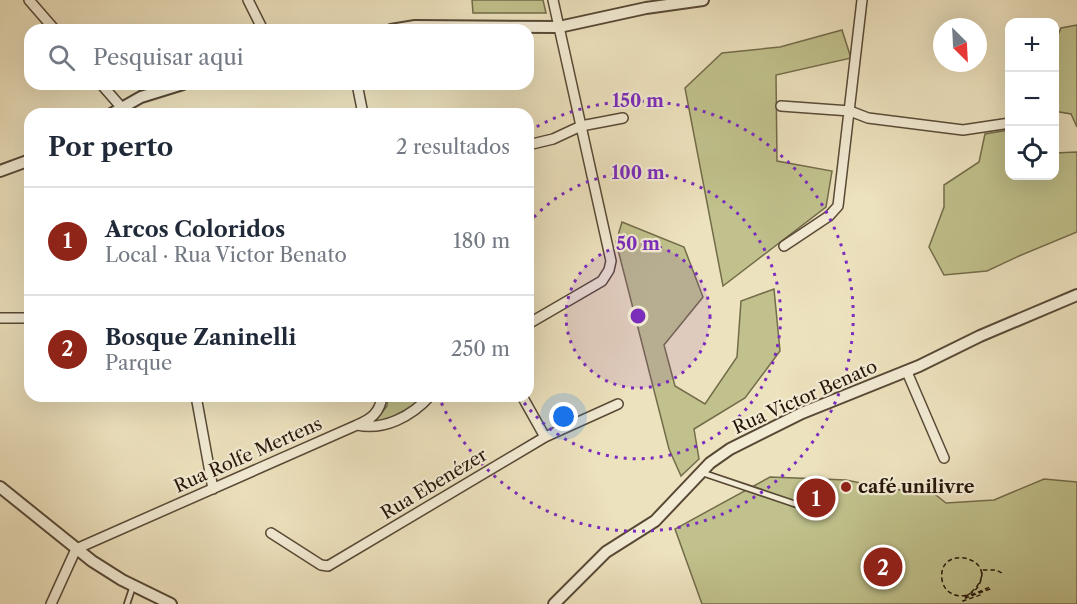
<!DOCTYPE html>
<html lang="pt">
<meta charset="utf-8">
<style>
:root{--surface:#fff;--page:#f2f2f3;--text:#1f2937;--muted:#747a83;--line:#e0e1e3;--accent:#8f2418}
body{margin:0;font-family:"Libre Caslon Text",serif;background:var(--page);color:var(--text)}
.controls{position:absolute;right:18px;top:18px;display:grid;overflow:hidden;border-radius:12px;box-shadow:0 6px 24px #0002}
.controls button{width:54px;height:54px;display:grid;place-items:center;padding:0;border:0;border-bottom:2px solid var(--line);background:var(--surface);color:var(--text);font:30px sans-serif}
.compass{position:absolute;left:933px;top:18px;width:54px;height:54px;border-radius:50%;background:var(--surface);box-shadow:0 6px 24px #0002;rotate:156deg}
.you{position:absolute;left:564px;top:417px;width:21px;height:21px;margin:-15px;border:4px solid #fff;border-radius:50%;background:#1a73e8;box-shadow:0 0 0 9px #1a73e833}
.badge{display:grid;place-items:center;width:39px;height:39px;border-radius:50%;background:var(--accent);color:#fff;font-size:20px;font-weight:700}
.pin{position:absolute;translate:-50% -50%;border:3px solid #fff;box-shadow:0 2px 6px #0006}
.list{margin:0;padding:0;list-style:none}
h2{display:flex;justify-content:space-between;align-items:center;height:78px;margin:0;padding:0 24px;font-size:26px}
h2 small{font-size:20px;font-weight:400;color:var(--muted)}
.list li{display:grid;grid-template-columns:39px 1fr auto;gap:18px;align-items:center;box-sizing:border-box;height:108px;padding:0 24px;border-top:2px solid var(--line)}
.list b{display:block;font-size:22px;white-space:nowrap}
.list p{margin:0;font-size:20px;white-space:nowrap;color:var(--muted)}
.list em{font-size:20px;font-style:normal;color:var(--muted)}
.icon{flex:none;width:33px;height:33px;fill:none;stroke:currentColor;stroke-width:2;stroke-linecap:round;stroke-linejoin:round}
.map{position:relative;flex:none;width:1077px;height:604px;overflow:hidden}
.search{position:absolute;background:var(--surface);box-shadow:0 6px 24px #0002;left:24px;top:24px;width:510px;height:66px;display:flex;align-items:center;gap:15px;box-sizing:border-box;padding:0 21px;border-radius:18px;color:var(--muted);font-size:22px}
.panel{position:absolute;background:var(--surface);box-shadow:0 6px 24px #0002;left:24px;top:108px;width:510px;height:294px;border-radius:18px}
.map>svg:first-child{display:block}
.green{fill:#c0c18c;stroke:#736c4a;stroke-width:1.5}
.lines{fill:none;stroke-linecap:round;stroke-linejoin:round}
.service-casing{stroke:#584936;stroke-width:8}
.minor-casing{stroke:#584936;stroke-width:12}
.tertiary-casing{stroke:#584936;stroke-width:14}
.path{stroke:#261609;stroke-width:1.5;stroke-dasharray:4.5 3;stroke-linecap:butt}
.service{stroke:#f3ecd5;stroke-width:4.5}
.minor{stroke:#f3ecd5;stroke-width:9}
.tertiary{stroke:#f3ecd5;stroke-width:10}
.ring{fill:none;stroke:#7b2cbf;stroke-width:3;stroke-dasharray:3 6}
.poi-dot{fill:#8f2418;stroke:#f3ecd5;stroke-width:2}
.labels{text-anchor:middle;stroke-width:4.5;stroke-linejoin:round;paint-order:stroke}
.street-label{font-size:18px;fill:#261609;stroke:#f3ecd5}
.poi-label{font-size:18px;font-weight:bold;fill:#261609;stroke:#f3ecd5;text-anchor:start}
.centre{fill:#7b2cbf;stroke:#f3ecd5;stroke-width:3}
.ring-label{font-size:18px;text-anchor:middle;font-weight:bold;fill:#7b2cbf;stroke:#f3ecd5;stroke-width:4.5;stroke-linejoin:round;paint-order:stroke}
</style>
<div class="map">
<svg width="1077" height="604" viewBox="0 0 1077 604">
<rect width="100%" height="100%" fill="#ede2be"/>
<filter id="stains"><feTurbulence type="fractalNoise" baseFrequency=".00333" numOctaves="4"/><feColorMatrix values="0 0 0 0 .2 0 0 0 0 .09 0 0 0 0 .02 0 0 0 .5 -.17"/></filter>
<radialGradient id="worn" r=".72"><stop offset=".6" stop-color="#630" stop-opacity="0"/><stop offset="1" stop-color="#630" stop-opacity=".3"/></radialGradient>
<path class="green" d="M472,0H543L546,13H473Z
M1077,25V127L1071,114L1054,111L1055,42L1061,28Z
M842,30L851,58L776,75L777,161L832,171L826,207L723,286L685,88L722,53L780,47Z
M1009,130L1010,176H1054L1055,153L1077,152V232L1019,256L987,271L944,275L929,247L944,207V185L979,162L985,134Z
M622,222L684,247L703,297L664,345L675,386L705,404L737,357L741,301L774,289L780,351L745,398L694,429L699,459L681,476L669,449L616,242Z
M388,396H425C410,408 394,422 374,422L387,406Z
M770,477L846,480L895,490L927,488L946,503L994,500L1044,479L1077,482V604H702L675,529Z"/>
<g class="lines">
<g class="service-casing">
<path id="service" d="M703,473L795,504
M127,604L133,586"/>
</g>
<g class="minor-casing">
<path id="minor" d="M29,0L55,30
M248,0L263,30
M101,84L122,108
M357,84L363,114
M781,106L850,111L868,118L963,130L1010,123
M528,145L553,139L581,126L623,118
M784,246L829,216L838,206L862,0
M0,318H30
M528,324L602,281L609,270L611,261L553,0
M907,372L944,458
M196,396L213,489
M522,396L545,437
M357,425C371,419 380,413 382,396
M271,533L321,565L328,566L545,437L618,404
M51,604L76,549L357,425C384,431 412,416 430,396"/>
</g>
<g class="tertiary-casing">
<path id="tertiary" d="M391,30L415,26L559,27L646,8L703,0
M111,114L141,97L183,84
M0,171L30,160
M0,487L92,561L122,580L171,604
M554,604L606,552L655,521L710,463L730,449L802,413L919,366L980,336L1077,295"/>
</g>
<path class="path" d="M971,595L990,587V589L963,599V601L983,594
M965,597C1015,562 936,538 942,580C946,603 983,602 982,570H996L1004,574"/>
<use href="#service" class="service"/>
<use href="#minor" class="minor"/>
<use href="#tertiary" class="tertiary"/>
</g>
<circle cx="638" cy="316" r="72" fill="#7b2cbf" fill-opacity=".12"/>
<g class="ring">
<circle cx="638" cy="316" r="72"/>
<path d="M528 224A143 143 0 1 1 520 397"/>
<path d="M529 131A215 215 0 1 1 439 397"/>
</g>
<circle class="poi-dot" cx="846" cy="487" r="6"/>
<g class="labels">
<g class="street-label">
<text transform="translate(805 397) rotate(-24)" y="6">Rua Victor Benato</text>
<text transform="translate(248 455) rotate(-24)" y="6">Rua Rolfe Mertens</text>
<text transform="translate(434 484) rotate(-31)" y="6">Rua Ebenézer</text>
</g>
<g class="poi-label">
<text x="858" y="493">café unilivre</text>
</g>
</g>
<circle cx="638" cy="316" r="9" class="centre"/>
<g class="ring-label">
<text x="638" y="107">150 m</text>
<text x="638" y="179">100 m</text>
<text x="638" y="250">50 m</text>
</g>
<rect width="100%" height="100%" filter="url(#stains)"/>
<rect width="100%" height="100%" fill="url(#worn)"/>
</svg>
<div class="controls">
<button>+</button>
<button>−</button>
<button><svg class="icon" aria-label="locate" viewBox="0 0 24 24"><circle cx="12" cy="12" r="6"/><path d="M12 2v4M12 18v4M2 12h4M18 12h4"/></svg></button>
</div>
<svg class="compass" viewBox="-18 -18 36 36"><path d="M0-13l5 13h-10z" fill="#e53935"/><path d="M0 13l5-13h-10z" fill="#747a83"/></svg>
<div class="you"></div>
<div class="pin badge" style="left:816px;top:498px">1</div>
<div class="pin badge" style="left:883px;top:567px">2</div>
<div class="search"><svg class="icon" aria-label="search" viewBox="0 0 24 24"><circle cx="10" cy="10" r="6"/><path d="M15 15l6 6"/></svg>Pesquisar aqui</div>
<section class="panel">
<h2>Por perto<small>2 resultados</small></h2>
<ul class="list">
<li><span class="badge">1</span><div><b>Arcos Coloridos</b><p>Local · Rua Victor Benato</p></div><em>180 m</em></li>
<li><span class="badge">2</span><div><b>Bosque Zaninelli</b><p>Parque</p></div><em>250 m</em></li>
</ul>
</section>
</div>
